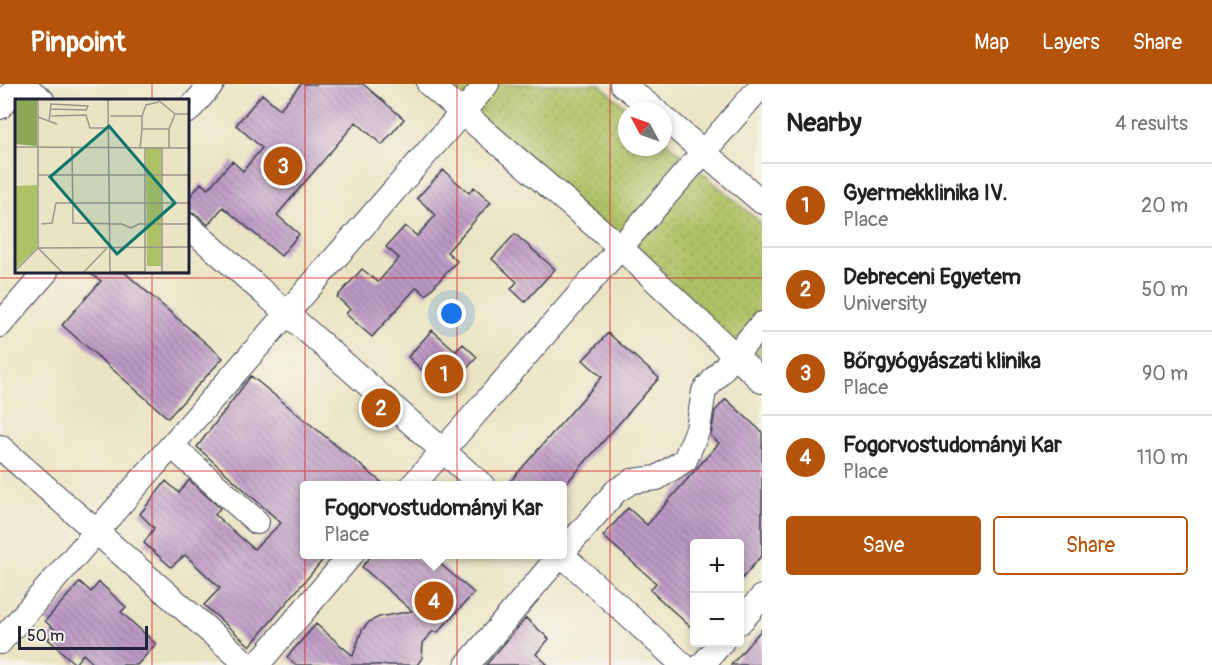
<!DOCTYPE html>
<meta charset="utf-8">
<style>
:root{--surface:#fff;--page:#f2f2f2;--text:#222;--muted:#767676;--line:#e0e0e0;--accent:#b45309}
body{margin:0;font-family:Pangolin,sans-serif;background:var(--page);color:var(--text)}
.controls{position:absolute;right:18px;bottom:18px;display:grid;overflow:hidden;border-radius:6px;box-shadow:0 3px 9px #0003}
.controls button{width:54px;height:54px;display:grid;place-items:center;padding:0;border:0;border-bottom:2px solid var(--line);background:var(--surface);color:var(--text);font:30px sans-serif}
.compass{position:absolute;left:618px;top:18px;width:54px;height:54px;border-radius:50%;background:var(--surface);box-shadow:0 3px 9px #0003;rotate:311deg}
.scale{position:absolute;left:18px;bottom:15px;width:130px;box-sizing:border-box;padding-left:6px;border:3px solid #22223b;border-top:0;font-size:16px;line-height:21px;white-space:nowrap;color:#22223b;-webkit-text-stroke:4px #f7f3e8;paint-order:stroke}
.you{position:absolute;left:452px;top:230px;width:21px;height:21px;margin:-15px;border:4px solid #fff;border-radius:50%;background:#1a73e8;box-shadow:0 0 0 9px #1a73e833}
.badge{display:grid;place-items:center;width:39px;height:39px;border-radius:50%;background:var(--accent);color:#fff;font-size:20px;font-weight:700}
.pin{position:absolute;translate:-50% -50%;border:3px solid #fff;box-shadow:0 2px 6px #0006}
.popup{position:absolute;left:300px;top:397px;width:267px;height:78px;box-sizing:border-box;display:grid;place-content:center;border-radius:6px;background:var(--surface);filter:drop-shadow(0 2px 4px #0005);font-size:20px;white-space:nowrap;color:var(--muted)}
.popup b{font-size:22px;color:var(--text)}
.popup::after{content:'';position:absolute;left:50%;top:100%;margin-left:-12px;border:12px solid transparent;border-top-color:var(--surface)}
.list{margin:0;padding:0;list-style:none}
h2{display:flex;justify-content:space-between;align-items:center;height:78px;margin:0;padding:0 24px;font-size:26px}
h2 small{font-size:20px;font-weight:400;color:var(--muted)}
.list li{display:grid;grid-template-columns:39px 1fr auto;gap:18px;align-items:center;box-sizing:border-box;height:84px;padding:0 24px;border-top:2px solid var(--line)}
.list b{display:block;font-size:22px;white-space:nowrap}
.list p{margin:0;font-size:20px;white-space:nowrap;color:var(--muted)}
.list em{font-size:20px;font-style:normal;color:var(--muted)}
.actions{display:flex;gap:12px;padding:18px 24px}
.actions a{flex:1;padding:14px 0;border:2px solid var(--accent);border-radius:6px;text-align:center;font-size:21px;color:var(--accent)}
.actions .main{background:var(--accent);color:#fff}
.map{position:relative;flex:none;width:762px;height:581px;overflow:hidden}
header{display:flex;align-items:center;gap:36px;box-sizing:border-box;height:84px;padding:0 30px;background:var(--accent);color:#fff}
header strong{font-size:28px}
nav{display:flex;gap:33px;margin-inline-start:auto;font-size:21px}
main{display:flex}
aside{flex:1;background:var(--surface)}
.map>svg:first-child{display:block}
.grass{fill:url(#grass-dots);stroke:#687250;stroke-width:1.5}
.building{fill:url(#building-back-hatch)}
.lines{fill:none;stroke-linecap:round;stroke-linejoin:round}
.minor-casing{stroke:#403f50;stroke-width:26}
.minor{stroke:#fff;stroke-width:24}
.grid{fill:none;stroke:#d62828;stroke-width:1.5;stroke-opacity:0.55}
.inset-road{fill:none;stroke:#9b968d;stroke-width:1.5}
.view{fill:#0f766e;fill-opacity:0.15;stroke:#0f766e;stroke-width:3}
.inset-edge{fill:none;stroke:#22223b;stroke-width:3}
</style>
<header>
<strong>Pinpoint</strong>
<nav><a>Map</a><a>Layers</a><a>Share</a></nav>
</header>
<main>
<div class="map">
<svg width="762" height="581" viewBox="0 0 762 581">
<defs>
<pattern id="grass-dots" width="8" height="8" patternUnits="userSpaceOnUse" patternTransform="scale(1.5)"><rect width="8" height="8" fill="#afc165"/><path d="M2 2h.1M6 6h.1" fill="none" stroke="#8e9c54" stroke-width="1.8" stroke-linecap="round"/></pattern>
<pattern id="building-back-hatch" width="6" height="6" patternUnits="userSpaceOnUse" patternTransform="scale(1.5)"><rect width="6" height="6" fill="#bc99c4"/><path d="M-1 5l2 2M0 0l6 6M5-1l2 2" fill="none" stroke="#987ca0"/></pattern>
</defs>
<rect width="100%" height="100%" fill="#f7f3e8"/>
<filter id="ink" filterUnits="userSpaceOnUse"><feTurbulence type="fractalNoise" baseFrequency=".0167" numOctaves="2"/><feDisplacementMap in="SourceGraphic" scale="12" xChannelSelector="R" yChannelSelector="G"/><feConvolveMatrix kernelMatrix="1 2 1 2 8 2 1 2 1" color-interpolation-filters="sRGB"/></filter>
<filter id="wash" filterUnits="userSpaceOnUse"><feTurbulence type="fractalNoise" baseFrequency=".008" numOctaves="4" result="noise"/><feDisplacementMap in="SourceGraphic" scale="24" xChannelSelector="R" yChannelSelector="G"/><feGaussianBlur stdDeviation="1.35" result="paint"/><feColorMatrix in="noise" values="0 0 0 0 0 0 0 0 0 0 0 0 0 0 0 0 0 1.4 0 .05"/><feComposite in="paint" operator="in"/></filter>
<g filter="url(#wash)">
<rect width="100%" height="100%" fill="#ebe4c4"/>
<path class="grass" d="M431,0H599L630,27H627V63H663V55L762,140V286Z"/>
<g id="blocks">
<path class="building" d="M301,0H363L404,35L382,61L356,38L277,131L299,150L281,172L223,123L208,141L197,131L188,128V115L201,99L208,105L232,77L243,87L262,64L236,41L262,10L280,25Z
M443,86L469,109L474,103L491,118L447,168L457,177L426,211L417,203L372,253L346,230L350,225L337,213L362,185L378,198L399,174L386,163L405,142L417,152L436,131L417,114Z
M515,150L555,185L525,218L511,205L517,198L492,175Z
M88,188H124L223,274L168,334L62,241L101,197Z
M432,246L456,267L463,260L477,273L446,308L408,273Z
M608,249L659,294L564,402H506L602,293L583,276Z
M251,292L386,402H305V471H327L250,562L204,521L220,504L185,471L171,483L144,459L154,444L140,430L166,397L179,409L189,396L220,424L215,431L254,465L281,439L197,363Z
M726,315L762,348V471L740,497V459H694V546L650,506L656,499L603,452L628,424L647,441L719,359L711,352L715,327Z
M372,471H430L474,509L438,548H432L423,559L422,574L417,581H295L287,573L316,540L353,572L362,546L369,538L379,533L412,527L362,483Z
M80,498L91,508L99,498L126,523L121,528L156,560L137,581H95L83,570L75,580L48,555L56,547L45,537Z
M526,534L549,555L536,570L548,581H486Z
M762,545V581H731Z"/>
</g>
</g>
<g filter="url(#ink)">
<use href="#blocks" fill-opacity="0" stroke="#403f50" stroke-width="1.5"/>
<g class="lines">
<g class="minor-casing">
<path id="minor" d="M22,0L42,16
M429,0L620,163L762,297
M622,0L656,27
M0,23L20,0
M188,27L212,0
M663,33L762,118
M188,142L483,402
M0,241L46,188
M172,362L257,438
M0,363L248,581
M412,402L762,1
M563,468L616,407L632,397L657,394L685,376L698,345L704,307L762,240
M561,470L683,581
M740,538L762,513
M0,558L487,0
M257,581L352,470
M467,581L561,470
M702,581L722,558"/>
</g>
<use href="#minor" class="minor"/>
</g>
</g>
<path class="grid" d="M152,0V16M305,0V581M457,0V581M610,0V581M152,188V581M0,194H762M0,387H762"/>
<g transform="translate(15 15)">
<rect width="174" height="174" fill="#ebe4c4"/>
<path d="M131,49H146V167H132Z" fill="#afc165"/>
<path d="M0,0H22V47L0,45Z" fill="#8ba75a"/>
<path d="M22,86V149L0,170V87Z" fill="#afc165"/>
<path class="inset-road" d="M23,0V149L174,148M93,0L95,173H130M142,0L160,15M36,17L71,16L75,29H96M95,17H127V30H154V49M127,17L131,6L144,3M23,18L42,25M34,22L36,5L73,7L71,11L36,10M154,30L160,15H174M0,48L174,49M57,48L58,124L107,125L116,129L124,125H174M125,49L127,30M130,49V174M147,49V174M23,76H174M26,125L37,124L41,104H174M0,172L23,149L48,174M147,173H174M68,174L92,149"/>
<path class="view" d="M94,27L160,104L102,155L35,78Z"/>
<rect width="174" height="174" class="inset-edge"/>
</g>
</svg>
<div class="controls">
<button>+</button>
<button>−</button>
</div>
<svg class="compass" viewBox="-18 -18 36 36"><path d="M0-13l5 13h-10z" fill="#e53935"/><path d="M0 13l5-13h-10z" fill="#767676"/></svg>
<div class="scale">50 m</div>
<div class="you"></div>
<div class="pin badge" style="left:444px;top:290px">1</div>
<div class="pin badge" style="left:381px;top:324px">2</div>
<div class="pin badge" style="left:283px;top:82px">3</div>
<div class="pin badge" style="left:434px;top:517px">4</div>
<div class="popup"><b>Fogorvostudományi Kar</b>Place</div>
</div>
<aside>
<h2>Nearby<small>4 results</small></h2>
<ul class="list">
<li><span class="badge">1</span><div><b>Gyermekklinika IV.</b><p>Place</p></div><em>20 m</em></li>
<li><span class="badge">2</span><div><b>Debreceni Egyetem</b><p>University</p></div><em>50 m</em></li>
<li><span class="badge">3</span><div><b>Bőrgyógyászati klinika</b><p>Place</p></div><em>90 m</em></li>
<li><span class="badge">4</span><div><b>Fogorvostudományi Kar</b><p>Place</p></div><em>110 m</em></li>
</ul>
<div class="actions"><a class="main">Save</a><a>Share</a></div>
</aside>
</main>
